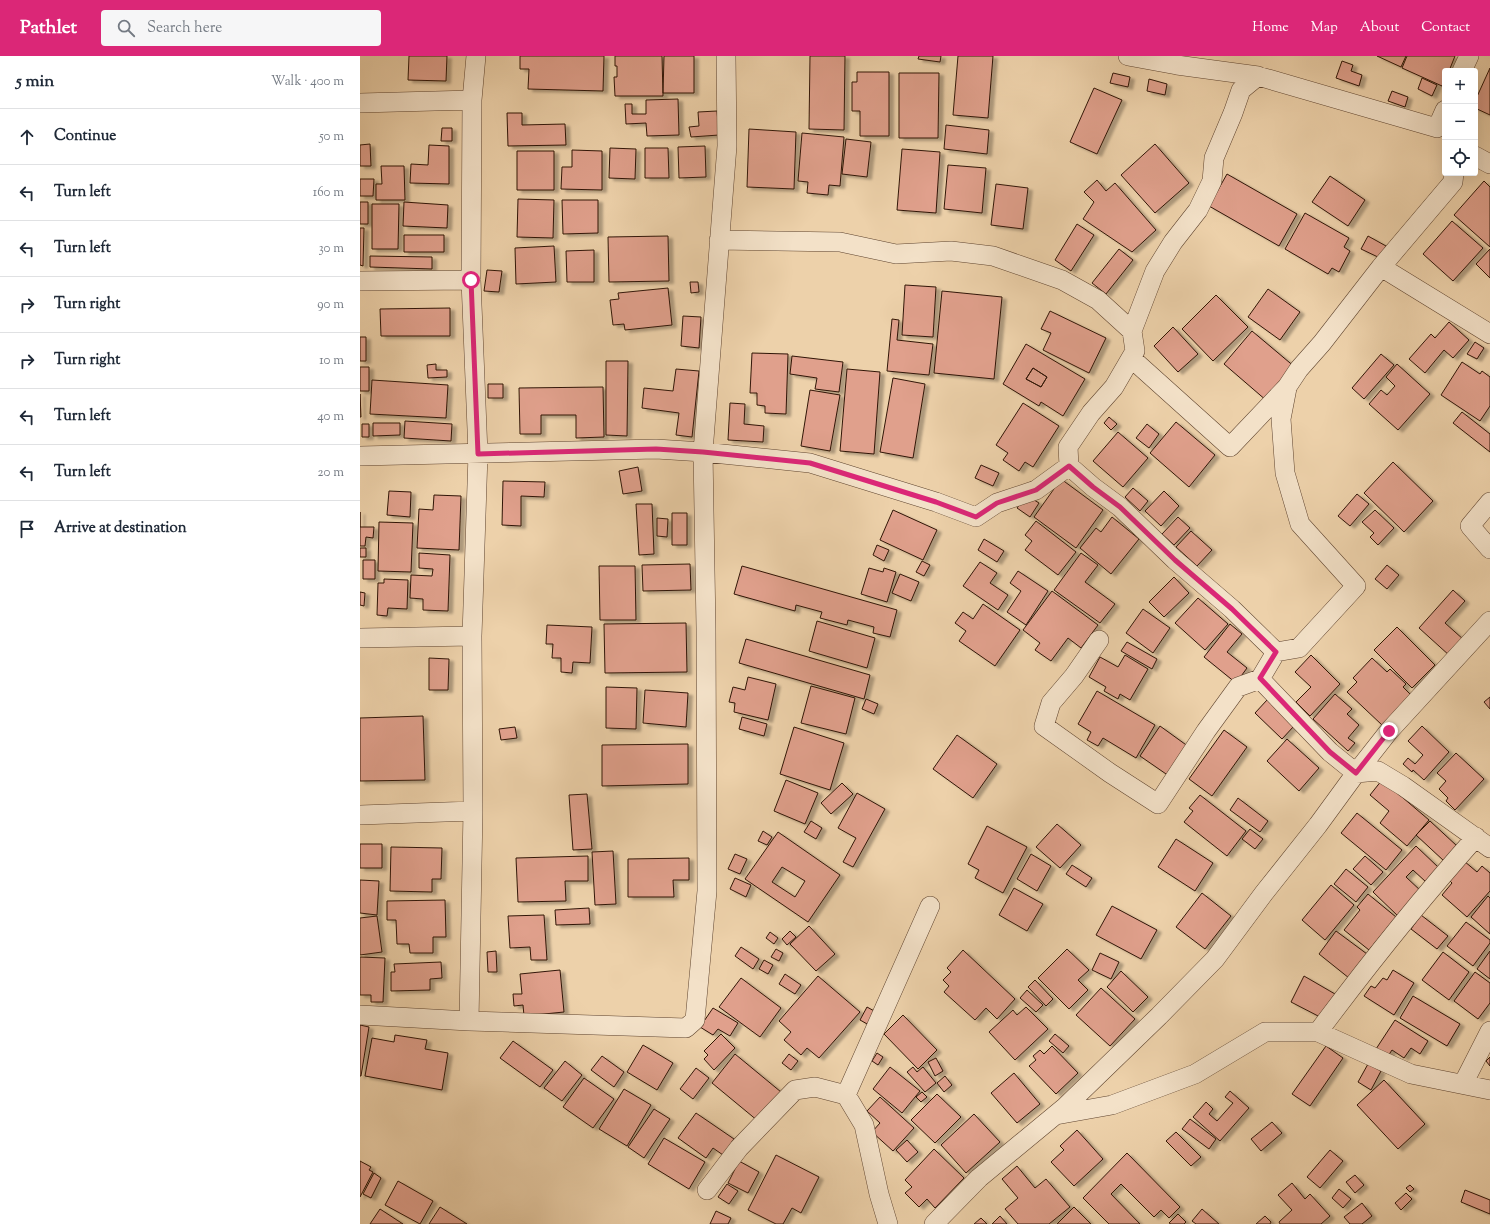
<!DOCTYPE html>
<meta charset="utf-8">
<style>
:root{--surface:#fff;--page:#f6f6f7;--text:#1f2937;--muted:#747a83;--line:#e0e1e3;--accent:#db2777}
body{margin:0;font-family:"Sorts Mill Goudy",serif;background:var(--page);color:var(--text)}
.controls{position:absolute;right:12px;top:12px;display:grid;overflow:hidden;border-radius:4px;box-shadow:0 4px 16px #0002}
.controls button{width:36px;height:36px;display:grid;place-items:center;padding:0;border:0;border-bottom:1px solid var(--line);background:var(--surface);color:var(--text);font:20px sans-serif}
.stop{position:absolute;width:12px;height:12px;margin:-9px;border:3px solid #db2777;border-radius:50%;background:#fff}
.stop.end{background:#db2777;border-color:#fff;box-shadow:0 1px 4px #0008}
.list{margin:0;padding:0;list-style:none}
h2{display:flex;justify-content:space-between;align-items:center;height:52px;margin:0;padding:0 16px;font-size:17px}
h2 small{font-size:13px;font-weight:400;color:var(--muted)}
.list li{display:grid;grid-template-columns:26px 1fr auto;gap:12px;align-items:center;box-sizing:border-box;height:56px;padding:0 16px;border-top:1px solid var(--line)}
.list b{display:block;font-size:15px;white-space:nowrap}
.list em{font-size:13px;font-style:normal;color:var(--muted)}
.icon{flex:none;width:22px;height:22px;fill:none;stroke:currentColor;stroke-width:2;stroke-linecap:round;stroke-linejoin:round}
.map{position:relative;flex:none;width:1130px;height:1168px;overflow:hidden}
header{display:flex;align-items:center;gap:24px;box-sizing:border-box;height:56px;padding:0 20px;background:var(--accent);color:#fff}
header strong{font-size:19px}
nav{display:flex;gap:22px;margin-inline-start:auto;font-size:14px}
.search{width:280px;height:36px;background:var(--page);display:flex;align-items:center;gap:10px;box-sizing:border-box;padding:0 14px;border-radius:4px;color:var(--muted);font-size:15px}
main{display:flex}
aside{flex:1;background:var(--surface)}
.map>svg:first-child{display:block}
.building{fill:#e0a08c;stroke:#301506;fill-rule:evenodd;filter:url(#shadow)}
.lines{fill:none;stroke-linecap:round;stroke-linejoin:round}
.minor-casing{stroke:#5f442f;stroke-width:20}
.minor{stroke:#f3e1c8;stroke-width:19}
.route{stroke:#db2777;stroke-width:5}
</style>
<header>
<strong>Pathlet</strong>
<div class="search"><svg class="icon" aria-label="search" viewBox="0 0 24 24"><circle cx="10" cy="10" r="6"/><path d="M15 15l6 6"/></svg>Search here</div>
<nav><a>Home</a><a>Map</a><a>About</a><a>Contact</a></nav>
</header>
<main>
<aside>
<h2>5 min<small>Walk · 400 m</small></h2>
<ul class="list">
<li><svg class="icon" aria-label="ahead" viewBox="0 0 24 24"><path d="M12 20V5M6 11l6-6 6 6"/></svg><div><b>Continue</b></div><em>50 m</em></li>
<li><svg class="icon" aria-label="left" viewBox="0 0 24 24"><path d="M17 20v-9H6M10 6l-5 5 5 5"/></svg><div><b>Turn left</b></div><em>160 m</em></li>
<li><svg class="icon" aria-label="left" viewBox="0 0 24 24"><path d="M17 20v-9H6M10 6l-5 5 5 5"/></svg><div><b>Turn left</b></div><em>30 m</em></li>
<li><svg class="icon" aria-label="right" viewBox="0 0 24 24"><path d="M7 20v-9h11M14 6l5 5-5 5"/></svg><div><b>Turn right</b></div><em>90 m</em></li>
<li><svg class="icon" aria-label="right" viewBox="0 0 24 24"><path d="M7 20v-9h11M14 6l5 5-5 5"/></svg><div><b>Turn right</b></div><em>10 m</em></li>
<li><svg class="icon" aria-label="left" viewBox="0 0 24 24"><path d="M17 20v-9H6M10 6l-5 5 5 5"/></svg><div><b>Turn left</b></div><em>40 m</em></li>
<li><svg class="icon" aria-label="left" viewBox="0 0 24 24"><path d="M17 20v-9H6M10 6l-5 5 5 5"/></svg><div><b>Turn left</b></div><em>20 m</em></li>
<li><svg class="icon" aria-label="arrive" viewBox="0 0 24 24"><path d="M6 21V4h12l-3 4 3 4H6"/></svg><div><b>Arrive at destination</b></div></li>
</ul>
</aside>
<div class="map">
<svg width="1130" height="1168" viewBox="0 0 1130 1168">
<defs>
<filter id="shadow"><feDropShadow dx="4.5" dy="2.5" stdDeviation="1" flood-color="#0004"/></filter>
</defs>
<rect width="100%" height="100%" fill="#edd1aa"/>
<filter id="stains"><feTurbulence type="fractalNoise" baseFrequency=".005" numOctaves="4"/><feColorMatrix values="0 0 0 0 .2 0 0 0 0 .09 0 0 0 0 .02 0 0 0 .5 -.17"/></filter>
<radialGradient id="worn" r=".72"><stop offset=".6" stop-color="#630" stop-opacity="0"/><stop offset="1" stop-color="#630" stop-opacity=".3"/></radialGradient>
<path class="building" d="M49,0H87L86,25L48,24Z
M160,0H244L243,35L168,33L169,13H160Z
M255,0H302L303,40H255L254,21H257V10H255Z
M304,0H334V37H303Z
M450,0H485L484,74L449,73Z
M559,0H581L580,6L558,3Z
M598,0H633L628,62L593,59Z
M1017,0H1046L1041,11Z
M1047,0H1095L1089,15H1085V23L1082,30L1042,12Z
M982,5L993,9L991,15L1002,19L999,30L976,22Z
M1130,12V59L1115,52V45Z
M497,16H529V80H500V55H492V26H497Z
M539,17H579L578,82H539Z
M753,17L770,21L768,31L750,27Z
M1062,22L1077,29L1072,40L1058,33Z
M789,23L807,28L805,39L787,35Z
M734,32L762,44L737,98L710,86Z
M1032,35L1048,41L1045,51L1028,45Z
M318,43L319,79L287,80L286,67L266,68L265,48H272V58H286V44Z
M357,55L359,79L331,81L329,71L339,70L338,56Z
M147,57H162V69L205,68L206,89L148,90Z
M586,69L629,74L627,98L584,93Z
M82,72H92V85H81Z
M389,73L436,76L434,133L387,131Z
M442,77L484,81L480,130L469,129L468,139L447,137L448,126L438,125Z
M486,83L511,86L507,121L482,118Z
M10,88L11,110H0V89Z
M795,88L829,127L795,157L761,119Z
M69,89L89,90V128L50,127L51,108L68,109Z
M345,90L346,121L319,122L318,91Z
M250,92L276,93L275,123L249,122Z
M285,92H308L309,122H285Z
M542,93L580,96L576,157L537,154Z
M212,94L242,95V134L201,133L202,111H212Z
M157,95H194V134H157Z
M588,109L626,112L622,157L584,153Z
M21,110H44L45,144H16V128H22Z
M867,118L937,158L919,190L849,150Z
M970,120L1005,144L988,170L952,146Z
M0,123H14L13,140H0Z
M737,124L746,135L755,127L796,174L772,196L723,163L734,146L724,136Z
M1124,125L1130,131V191L1094,159Z
M636,128L668,132L663,173L631,169Z
M158,143L194,144L193,182L157,181Z
M202,144H238V177L203,178Z
M0,146H8V168H0Z
M44,146L88,149L87,172L43,170Z
M12,148H39L38,193H12Z
M945,157L989,182L984,191L990,195L979,216L972,212L968,218L925,193Z
M1092,165L1123,192L1093,225L1063,198Z
M717,168L734,179L711,215L695,204Z
M0,172H4L3,210L0,209Z
M44,179H84V196H44Z
M308,180L309,225L249,226L248,181Z
M1008,180L1026,190L1020,202L1001,193Z
M194,190L196,226L156,228L155,192Z
M759,193L773,204L746,238L732,227Z
M1130,193V222L1116,208Z
M234,194V226H207L206,195Z
M10,200L72,201V213L10,211Z
M127,214L142,215L139,236L124,235Z
M330,226H338L339,236L331,237Z
M545,229L576,231L573,281L542,279Z
M308,232L312,269L265,274L264,268L253,269L250,244L259,243L258,237Z
M908,233L940,256L920,284L888,261Z
M582,235L642,241L634,323L574,317Z
M856,239L888,271L853,305L822,273Z
M90,252V280H21L20,253Z
M690,255L746,282L729,317L683,294L691,277L681,273Z
M323,260L341,261L339,292L321,290Z
M532,263L539,264L537,284L573,288L569,319L527,315Z
M1089,266L1109,284L1093,302L1084,294L1065,317L1049,303L1071,278L1075,282Z
M813,271L838,298L818,316L794,290Z
M892,275L936,312L907,345L864,308Z
M0,281H6V305H0Z
M1115,286L1124,292L1117,303L1107,298Z
M666,288L725,323L703,360L681,346L679,350L643,328ZM673,312L687,321L681,331L666,323Z
M392,297L428,298L426,358L405,357V350L397,349V337H390Z
M1021,298L1034,309L1004,343L992,332Z
M432,300L483,306L479,336L455,333L457,322L430,318Z
M246,305H268L267,380L246,379Z
M1102,306L1120,318L1122,315L1130,321V350L1120,365L1081,339Z
M76,308V314H87V321L68,322L67,309Z
M1037,308L1070,338L1038,374L1009,348L1021,334L1027,339L1035,330L1026,321Z
M0,311H9V335H0Z
M673,312L687,321L681,331L666,323Z
M316,313L339,315L332,381L316,379L319,357L282,352L284,332L313,335Z
M487,313L520,316L514,398L480,395Z
M533,322L565,328L553,402L520,396Z
M12,324L88,329L86,362L10,358Z
M128,328H143V342H128Z
M243,331L244,381L216,382V359H181V378H160L159,332Z
M450,334L480,339L470,395L441,390Z
M0,338L1,361H0Z
M370,347L385,348L384,368L404,370L403,386L368,384Z
M663,347L699,370L673,411L665,406L659,415L643,404L648,397L636,389Z
M1102,356L1130,378V396L1093,367Z
M749,361L757,368L751,374L744,367Z
M45,365L92,368L91,385L44,382Z
M816,366L855,399L829,431L790,397Z
M13,367H40V379L13,380Z
M2,368H9V381H2Z
M787,368L799,378L789,392L776,382Z
M758,376L788,402L763,431L733,405Z
M1033,406L1073,445L1044,476L1004,437Z
M621,409L639,417L633,430L615,422Z
M278,411L282,435L263,438L259,415Z
M701,423L743,454L716,492L674,461Z
M143,425L185,426L184,441L161,440V470L142,469Z
M773,432L788,445L780,455L765,441Z
M29,435L51,436L50,461L27,459Z
M804,435L819,450L801,470L785,455Z
M997,438L1009,448L990,470L978,460Z
M74,439L101,440L99,494L57,492L59,453L73,454Z
M666,439L679,447L670,461L657,452Z
M276,448H292L294,498L279,499Z
M533,454L577,474L563,504L520,484Z
M1015,454L1034,472L1018,489L1010,481L1014,477L1002,466Z
M0,456V471H14L13,482L6,481L5,490H0Z
M312,457H327V489H312Z
M752,461L779,483L751,518L720,492L736,472L741,476Z
M818,461L830,472L814,489L802,478Z
M297,462L308,463L307,481L297,480Z
M676,465L716,496L698,519L665,494L672,485L665,479Z
M19,466L53,467L51,516L18,515Z
M831,475L852,494L837,510L816,491Z
M624,483L644,495L637,506L618,494Z
M517,489L529,494L524,505L513,499Z
M0,492H6V501H0Z
M59,497L90,499L88,555L63,554V543L50,542L51,519L72,520L73,513L59,512Z
M721,497L738,509L725,526L755,548L740,567L694,534Z
M3,504H15V523H3Z
M562,505L570,509L564,520L556,516Z
M620,506L637,517L630,527L648,539L638,554L603,530Z
M330,508L331,534L283,535L282,509Z
M1027,509L1039,519L1027,533L1015,523Z
M239,510H275L276,564H240Z
M382,510L537,554L530,581L513,577L514,571L488,564L487,569L460,562L462,556L436,549L435,555L374,538Z
M509,512L523,516L524,512L536,516L527,546L501,538Z
M658,515L688,535L666,569L647,556L661,535L650,527Z
M540,518L559,526L551,545L532,537Z
M814,521L829,537L804,561L789,546Z
M24,523L48,524L47,553L28,552L27,560L17,559L18,527H24Z
M1093,534L1105,545L1085,567L1104,584L1090,600L1059,572Z
M692,535L738,569L721,592L708,582L691,605L675,594L680,587L663,574Z
M0,536L5,537L4,550L0,549Z
M838,542L868,568L845,594L815,567Z
M623,548L660,574L635,610L599,585L606,575L595,567L603,556L613,563Z
M783,553L810,572L793,597L766,577Z
M457,565L515,582L507,612L449,595Z
M326,567L327,616L245,617L244,568Z
M870,568L882,578L867,596L887,612L876,627L844,601Z
M187,569L232,571L230,607L213,606L212,617L201,616V602H192L193,588H186Z
M1037,571L1075,609L1052,632L1014,594Z
M386,583L510,619L504,643L379,607Z
M767,586L797,603L792,613L761,595Z
M765,599L788,613L770,644L760,638L758,643L744,635L746,631L729,621L740,601L758,611Z
M951,599L980,628L950,660L936,646L951,631L935,616Z
M69,602L89,603L88,634H69Z
M1012,602L1027,616L1030,613L1046,628L1043,631L1051,639L1022,669L987,636L997,626L993,622Z
M388,621L416,628L408,664L374,656L375,647L369,646L373,631L385,634Z
M451,630L495,642L486,678L441,667Z
M246,631L277,632L276,673L246,672Z
M285,634L328,637L326,671L283,667Z
M737,635L795,669L776,702L743,682L738,690L727,684L731,676L718,668Z
M975,638L992,653L987,658L999,669L988,682L995,687L988,695L953,663Z
M1130,641V653L1124,646Z
M506,643L518,648L514,658L502,653Z
M907,644L934,670L922,683L895,657Z
M63,660L65,724L0,725V662Z
M382,661L407,668L404,680L379,673Z
M800,670L829,691L809,720L780,700Z
M1062,670L1089,696L1064,724L1053,714L1052,716L1043,708L1048,702L1055,708L1063,699L1048,685Z
M155,671L157,682L141,684L139,673Z
M434,671L484,687L470,734L420,718Z
M864,674L887,691L852,740L829,723Z
M597,679L637,708L613,742L573,713Z
M927,683L959,712L939,735L907,705Z
M328,688V728L242,730V689Z
M1096,697L1124,723L1095,754L1086,745L1088,742L1079,733L1086,725L1077,717Z
M426,724L458,737L445,768L414,755Z
M1022,724L1069,764L1047,790L1020,767L1029,755L1010,739Z
M482,727L493,738L471,758L461,747Z
M497,737L525,753L493,811L483,806L496,782L478,772Z
M227,738L232,793L213,794L209,739Z
M840,739L886,775L867,800L824,766L833,755L829,752Z
M878,742L908,765L900,776L870,754Z
M997,757L1042,794L1026,814L981,777Z
M451,765L462,772L456,783L444,776Z
M1070,765L1097,790L1084,805L1056,779Z
M697,768L721,789L700,812L676,791Z
M627,770L667,791L643,837L615,822L619,814L608,808Z
M890,773L903,783L895,793L882,783Z
M403,775L412,781L407,789L398,785Z
M418,776L480,819L448,866L385,823ZM422,811L445,825L435,841L412,826Z
M816,783L853,807L835,835L798,811Z
M0,788H22V812H0Z
M1056,790L1079,812L1066,826L1053,814L1046,821L1062,836L1039,861L1013,836Z
M31,791L82,792L81,823H72V836L30,835Z
M253,795L256,848L235,849L232,796Z
M375,798L387,803L380,818L368,813Z
M671,798L691,810L677,835L657,823Z
M228,800V825H205L206,845L158,846L156,802Z
M1005,800L1023,816L1011,829L993,813Z
M329,802V824H313L314,841H268V803Z
M1104,805L1117,816L1122,810L1130,817V835L1107,861L1082,839L1092,827L1088,823Z
M712,809L732,822L726,831L706,818Z
M986,813L1008,831L996,846L974,828Z
M375,822L391,829L386,841L370,833Z
M0,824L19,825L17,859L0,857Z
M971,829L994,849L965,884L942,864Z
M654,832L683,848L667,875L639,859Z
M842,837L871,860L845,893L816,871Z
M1008,838L1036,861L1009,894L984,874L1000,854L997,851Z
M1128,840L1130,842V878L1111,861Z
M85,844L86,881H73V897H50L49,888H37L36,864H27V845Z
M752,850L797,874L781,903L736,879Z
M229,852L230,868L196,869L195,854Z
M184,859L187,904H171L170,891L150,892L148,860Z
M1061,859L1088,880L1077,893L1051,873Z
M17,860L22,896L0,899V862Z
M1106,866L1130,884V887L1113,910L1087,890Z
M449,870L475,898L456,915L430,888Z
M430,875L436,881L427,889L422,883Z
M976,875L1007,898L989,922L959,898Z
M410,876L418,882L414,888L406,882Z
M381,891L399,903L393,913L375,900Z
M416,893L423,897L419,905L411,901Z
M707,893L729,914L718,924L728,934L709,953L678,922Z
M603,894L655,943L637,963L626,952L615,964L584,936L589,930L583,924L591,916L587,912Z
M136,895L137,916H128L127,896Z
M1130,895V923L1117,913Z
M1083,896L1109,916L1089,944L1062,924Z
M740,897L759,906L751,923L732,914Z
M0,901L25,902L23,946H11V939H0Z
M404,904L413,909L408,918L399,913Z
M81,906L82,922L70,923V934L31,935V916H35L34,908Z
M200,914L204,956L164,960L163,949L154,950L153,938H162L160,918Z
M1033,914L1054,927L1034,959L1004,940L1011,930L1015,932L1023,922L1027,924Z
M761,915L788,941L773,956L747,931Z
M1115,916L1130,927V947L1118,963L1094,945Z
M425,918L441,929L435,938L419,928Z
M458,920L500,956L459,1002L447,992L441,999L424,984L431,976L419,965Z
M944,920L975,938L962,962L931,946Z
M381,922L421,952L400,981L359,951Z
M675,924L693,943L686,950L668,931Z
M741,932L775,963L750,990L716,959Z
M667,934L683,949L676,956L660,942Z
M1053,940L1100,968L1087,990L1040,962Z
M507,951L516,956L509,969L500,964Z
M666,951L688,973L655,1004L629,976L653,954L657,959Z
M353,952L378,967L370,980L358,973L353,979L340,971Z
M543,959L577,994L558,1013L524,978Z
M1035,964L1068,985L1060,998L1051,992L1044,1002L1032,994L1028,1000L1016,993Z
M0,969L9,971L1,1020H0Z
M361,978L375,992L354,1014L344,1003L348,999L344,995Z
M695,978L709,990L703,997L689,985Z
M35,979L67,984L65,993L88,997L82,1034L5,1020L12,982L34,986Z
M153,985L193,1014L180,1031L140,1002Z
M283,989L313,1007L297,1034L267,1016Z
M692,990L718,1017L696,1038L669,1010L676,1004L673,1000L680,994L684,998Z
M966,990L983,1002L950,1050L932,1038Z
M517,997L523,1001L518,1009L512,1005Z
M375,998L421,1036L398,1065L352,1027Z
M429,998L438,1005L431,1014L422,1007Z
M242,1000L264,1016L254,1031L231,1014Z
M1130,1001V1010L1126,1005Z
M576,1002L583,1015L575,1020L568,1006Z
M205,1005L222,1019L202,1045L184,1032Z
M1008,1008L1021,1015L1011,1034L998,1026Z
M530,1011L560,1035L542,1057L513,1033Z
M553,1011L557,1016L563,1011L576,1027L565,1036L547,1016Z
M336,1012L349,1022L333,1043L320,1033Z
M654,1017L680,1048L657,1067L631,1037Z
M585,1020L592,1029L584,1036L577,1027Z
M224,1022L254,1043L233,1072L203,1051Z
M1024,1024L1065,1068L1038,1093L997,1049Z
M264,1033L291,1049L267,1090L239,1073Z
M870,1035L889,1052L860,1085L833,1061L846,1046L853,1053L849,1058L857,1065L873,1047L865,1041Z
M562,1036L567,1041L561,1046L556,1041Z
M577,1038L601,1061L575,1087L551,1064Z
M520,1041L554,1072L533,1095L512,1076L520,1067L507,1055Z
M294,1053L310,1063L284,1102L268,1091Z
M336,1057L374,1083L363,1099L353,1092L346,1102L318,1082Z
M614,1058L640,1086L606,1117L581,1089Z
M830,1063L856,1083L849,1093L822,1073Z
M912,1066L922,1077L901,1095L891,1083Z
M717,1074L743,1103L714,1130L691,1106L704,1094L700,1090Z
M816,1076L841,1101L831,1110L806,1085Z
M304,1082L345,1106L329,1133L288,1108Z
M547,1084L558,1096L547,1106L536,1094Z
M574,1093L604,1122L575,1152L567,1143L559,1151L545,1137L552,1131L545,1124Z
M970,1094L983,1105L960,1132L947,1121Z
M767,1097L820,1151L809,1162L801,1154L794,1161L761,1128L751,1138L780,1168H749L723,1142Z
M416,1099L459,1121L441,1157L432,1152L423,1168H416L388,1154Z
M0,1105L11,1111L9,1114L13,1116L0,1141Z
M379,1105L399,1116L388,1137L368,1127Z
M657,1110L675,1132L686,1123L710,1151L689,1168H658L645,1153L658,1142L642,1123Z
M14,1117L21,1122L11,1142L3,1138Z
M995,1119L1004,1129L995,1137L986,1126Z
M38,1125L73,1145L60,1168L25,1149Z
M932,1127L945,1143L950,1138L970,1160L961,1168H920L919,1166L932,1154L918,1139Z
M367,1128L378,1135L369,1148L358,1141Z
M1050,1129L1054,1133L1050,1136L1046,1132Z
M979,1133L991,1143L983,1152L972,1142Z
M1105,1134L1130,1144V1158L1101,1146Z
M1046,1137L1052,1143L1041,1154L1035,1147Z
M1002,1147L1012,1160L1002,1168H990L984,1161Z
M80,1151L107,1168H69Z
M714,1151L731,1168H697Z
M20,1153L43,1168H10Z
M842,1153L859,1168H836L832,1165Z
M356,1155L371,1162L368,1168H350Z
M818,1158L826,1166L824,1168H811L809,1167Z
M640,1160L647,1168H632Z
M905,1160L911,1166L910,1168H896Z
M621,1162L627,1168H614Z"/>
<g class="lines">
<g class="minor-casing">
<path id="minor" d="M768,0L817,9L898,20L1077,72L1085,54
M1102,15L1109,0
M0,47L112,44
M1115,100L1130,108
M359,184L480,186L536,198L591,195L633,200L702,224L738,244L772,275L775,295L754,331L731,357L708,391L709,410
M1021,211L1130,278
M0,225L111,224
M772,275L795,215L813,186L838,154L852,125L854,102L873,57L881,34L898,20
M771,302L870,391L927,331L939,313L962,287L1021,211L1093,126L1094,117
M0,400L296,393L343,396L450,407L576,446L616,461L637,447L676,434L709,410L733,431L760,451L815,504L872,553L916,596L900,623L970,696L996,717L1018,715L1043,730L1130,792
M1130,446L1110,470L1130,493
M0,582L112,580
M739,584L714,620L691,647L684,670L750,717L798,748L846,675L878,631L900,623
M916,596L939,592L996,530L940,468L925,417L921,363L927,332
M0,759L113,755
M0,959L109,965L326,972L335,964L347,835L346,572L343,396L367,90L366,0
M109,965L113,755L112,580L118,398L111,224L112,44L116,0
M958,976C1008,909 1060,844 1116,781
M1103,1028L1130,975
M696,1059L752,1049L835,1018L905,976H958L1051,1018L1130,1034
M347,1134L379,1092L435,1034L455,1031L486,1039
M528,1168L519,1138L504,1069L486,1039L570,850
M574,1168L619,1122L705,1051L799,960L855,903L904,837L958,769L996,717L1029,675L1130,565"/>
</g>
<use href="#minor" class="minor"/>
</g>
<g class="lines">
<path class="route" d="M111,224L118,398L296,393L343,396L450,407L576,446L616,461L637,447L676,434L709,410L733,431L760,451L815,504L872,553L916,596L900,622L970,696L996,717L1029,675"/>
</g>
<rect width="100%" height="100%" filter="url(#stains)"/>
<rect width="100%" height="100%" fill="url(#worn)"/>
</svg>
<div class="controls">
<button>+</button>
<button>−</button>
<button><svg class="icon" aria-label="locate" viewBox="0 0 24 24"><circle cx="12" cy="12" r="6"/><path d="M12 2v4M12 18v4M2 12h4M18 12h4"/></svg></button>
</div>
<div class="stop" style="left:111px;top:224px"></div>
<div class="stop end" style="left:1029px;top:675px"></div>
</div>
</main>
